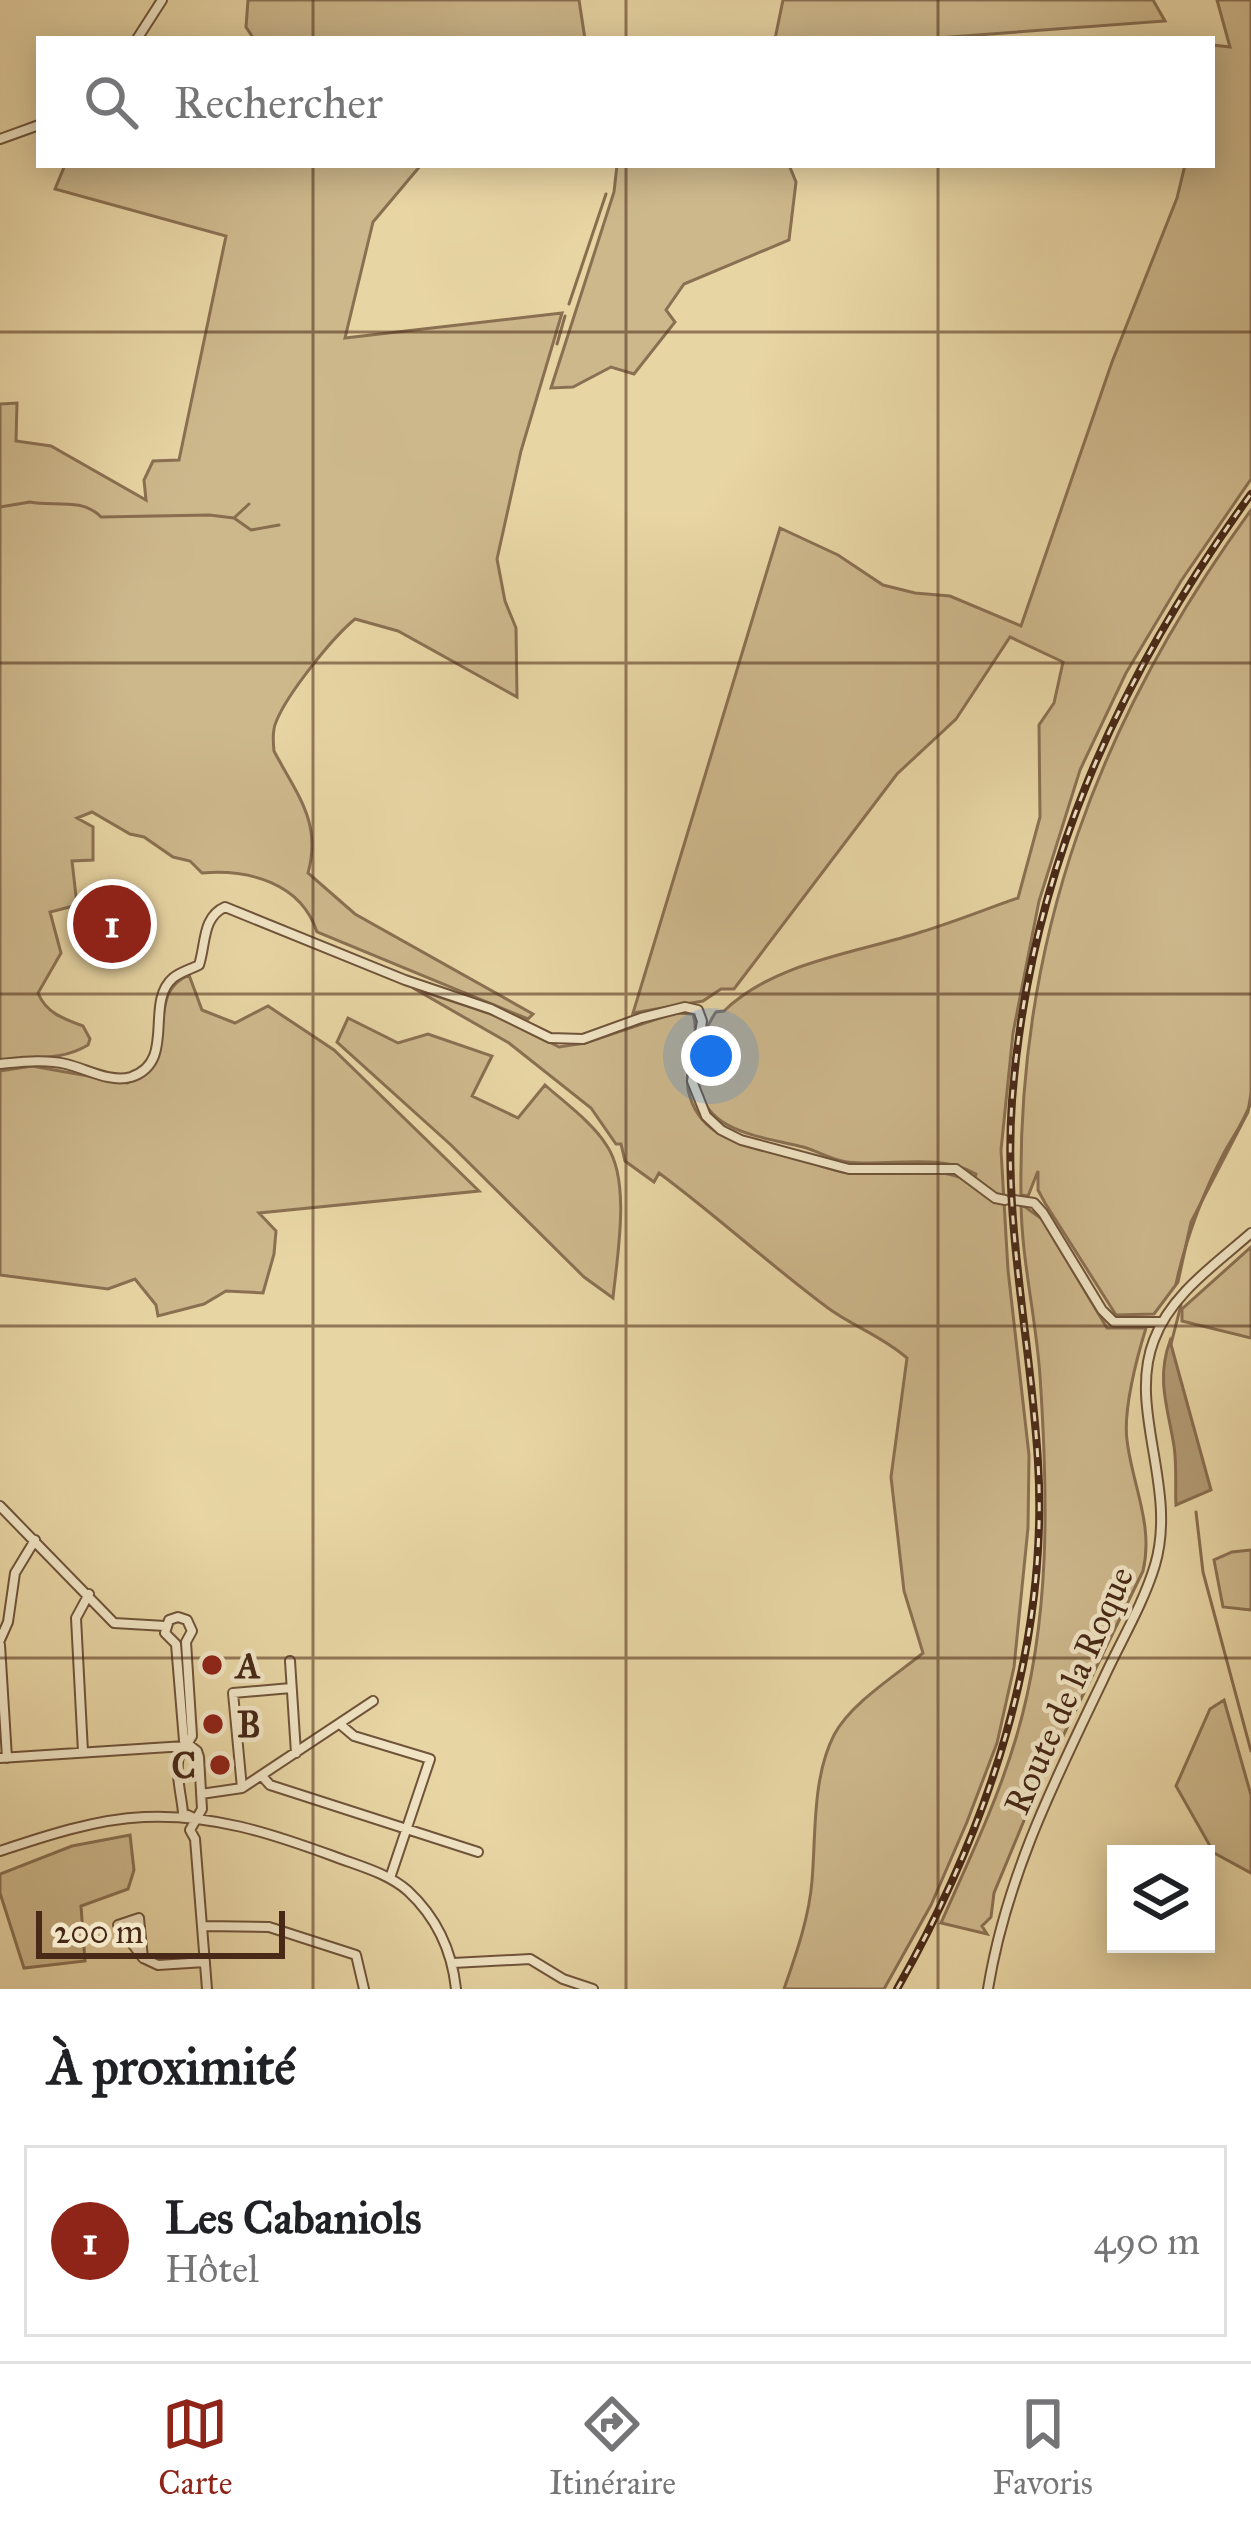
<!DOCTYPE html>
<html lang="fr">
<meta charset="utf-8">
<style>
:root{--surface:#fff;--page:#f6f6f6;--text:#202124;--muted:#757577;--line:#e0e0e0;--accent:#8f2418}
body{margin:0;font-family:"IM FELL Great Primer",serif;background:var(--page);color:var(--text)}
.controls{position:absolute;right:36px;bottom:36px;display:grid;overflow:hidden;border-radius:0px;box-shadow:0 6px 30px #0003}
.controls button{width:108px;height:108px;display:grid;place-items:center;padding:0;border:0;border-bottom:3px solid var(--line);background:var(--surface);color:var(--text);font:60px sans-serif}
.scale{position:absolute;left:36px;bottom:30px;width:249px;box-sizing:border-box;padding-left:12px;border:6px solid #482917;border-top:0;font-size:33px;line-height:42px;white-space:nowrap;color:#482917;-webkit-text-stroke:9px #f0e4c4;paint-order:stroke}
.you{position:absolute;left:711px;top:1056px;width:42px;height:42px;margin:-30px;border:9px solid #fff;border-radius:50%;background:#1a73e8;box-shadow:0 0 0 18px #1a73e833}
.badge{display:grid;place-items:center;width:78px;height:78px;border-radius:50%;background:var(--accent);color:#fff;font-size:39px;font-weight:700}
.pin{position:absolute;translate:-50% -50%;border:6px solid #fff;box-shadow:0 3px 12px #0006}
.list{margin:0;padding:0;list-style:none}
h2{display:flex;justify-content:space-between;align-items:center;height:156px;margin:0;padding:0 48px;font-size:51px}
h2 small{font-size:39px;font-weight:400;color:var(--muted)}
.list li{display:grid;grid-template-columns:78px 1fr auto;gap:36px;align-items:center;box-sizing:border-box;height:192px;margin:0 24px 24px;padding:0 24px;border:3px solid var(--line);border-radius:0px}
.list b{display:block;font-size:45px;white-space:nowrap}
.list p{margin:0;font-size:39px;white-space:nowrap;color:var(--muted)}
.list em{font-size:39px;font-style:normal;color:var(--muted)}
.icon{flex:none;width:66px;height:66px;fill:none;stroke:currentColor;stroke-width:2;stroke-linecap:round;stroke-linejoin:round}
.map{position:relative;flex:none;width:1251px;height:1989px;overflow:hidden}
.search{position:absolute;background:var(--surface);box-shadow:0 6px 30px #0003;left:36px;right:36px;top:36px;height:132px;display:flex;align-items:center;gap:30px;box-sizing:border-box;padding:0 42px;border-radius:0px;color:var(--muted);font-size:45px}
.sheet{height:372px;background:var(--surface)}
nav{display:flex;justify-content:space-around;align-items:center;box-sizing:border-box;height:168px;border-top:3px solid var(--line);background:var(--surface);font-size:33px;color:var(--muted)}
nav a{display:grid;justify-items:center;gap:6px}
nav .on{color:var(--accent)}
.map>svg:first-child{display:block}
.green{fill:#cdb88c;stroke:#8a7052;stroke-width:3}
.water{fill:#b29b74;stroke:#886d4f;stroke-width:3}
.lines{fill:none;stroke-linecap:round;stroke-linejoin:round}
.stream{stroke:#886d4f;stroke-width:3}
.street-casing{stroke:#70543a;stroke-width:12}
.street{stroke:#f0e4c4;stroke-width:8}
.rail-casing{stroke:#482917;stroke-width:8}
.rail{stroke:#f0e4c4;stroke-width:3;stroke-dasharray:9;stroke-linecap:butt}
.grid{fill:none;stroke:#482917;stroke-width:3;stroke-opacity:0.55}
.poi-dot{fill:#8f2418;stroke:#f0e4c4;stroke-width:4.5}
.labels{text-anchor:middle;stroke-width:9;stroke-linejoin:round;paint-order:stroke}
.poi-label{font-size:36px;font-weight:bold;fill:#482917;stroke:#f0e4c4;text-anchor:start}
.street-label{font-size:36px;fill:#482917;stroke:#f0e4c4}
</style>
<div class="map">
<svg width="1251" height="1989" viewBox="0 0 1251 1989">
<rect width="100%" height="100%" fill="#e8d5a4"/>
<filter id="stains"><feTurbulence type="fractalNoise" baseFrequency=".00167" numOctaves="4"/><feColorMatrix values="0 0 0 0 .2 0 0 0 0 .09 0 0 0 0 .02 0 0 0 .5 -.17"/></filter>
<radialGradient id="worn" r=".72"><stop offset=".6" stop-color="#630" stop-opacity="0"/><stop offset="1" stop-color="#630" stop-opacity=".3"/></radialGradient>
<path class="green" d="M248,0H579L585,39H254L246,27Z
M783,0H1153L1165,21L923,39H775Z
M1217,0H1251V479L1181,581L1126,673L1080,770L1039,901L1013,1033L1001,1150L1008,1270L1029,1455L1028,1528L1014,1667L997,1743L967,1822L931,1905L884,1989H784C796,1954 809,1918 812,1881C816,1835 812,1778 834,1735C851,1703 895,1676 923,1653L904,1591L891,1477L907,1358C882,1336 854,1327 828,1308C770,1265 717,1216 659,1173L654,1182L625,1161L621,1144H616L591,1108L509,1043L413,988L500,1017L559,1047L585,1043L675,1013L693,1014C702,1041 680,1069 690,1097C704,1142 751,1145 790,1156C807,1160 825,1169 843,1172C885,1179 935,1161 973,1183L976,1174C936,1152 891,1167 847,1162C831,1160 818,1151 803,1147C756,1135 690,1131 699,1064C702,1043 704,1029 716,1012L724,1011C774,962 857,953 921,932C954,922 986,909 1018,898L1040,817L1039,725L1054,703L1063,662L1010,637L956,719L897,774L734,989H721L703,1001L633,1013L780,528L838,555L883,585L915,593L950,596L1021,626L1112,362L1177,198L1185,165H1212V45L1230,47Z
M65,165H421L373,222L345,338L562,313L521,451L497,559L505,601L516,628L517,697L398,631L355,619C332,638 287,694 276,722C272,731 273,742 274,751C297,795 322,822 308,873L355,914L533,1014L528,1019L317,932C301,883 249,869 202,873L190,861L173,857L144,837L130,834L92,812L77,818L93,827V860L72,861L77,905L50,912L61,953L38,993C46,1013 64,1019 83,1026L90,1039L88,1045C60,1062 31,1056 0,1060V404L17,403L16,441L51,446L146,500L144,480L153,461L179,460L226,236L55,189Z
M617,165H789L796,182L789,240L684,284L666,310L675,322L634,374L611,367L573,387L551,388L614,192Z
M1251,510V1093L1248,1112L1191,1222L1178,1282L1154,1314L1116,1315L1045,1203L1038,1190V1171L1028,1196L1021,1195C1017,936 1100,718 1251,510Z
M189,975L202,1010L235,1023L268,1006L334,1050L479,1191L259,1213L276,1231L274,1254L263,1293L226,1291L204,1304L158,1316L156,1305L135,1279L108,1289L0,1275V1071L32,1066L127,1083C186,1061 141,994 189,975Z
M348,1018L398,1043L428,1034L492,1056L472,1096L518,1118L545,1085C565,1103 593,1123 607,1146C631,1182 617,1257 613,1298L584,1277L451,1145L337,1042Z
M1021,1204L1042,1219L1107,1328H1146C1137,1357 1123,1410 1127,1440C1132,1484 1154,1525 1143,1571L1035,1794L994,1893L991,1917L982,1926L987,1934L941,1923C968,1862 997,1802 1016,1738C1051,1621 1048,1496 1040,1376C1036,1318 1022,1262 1021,1204Z
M1251,1247V1338L1182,1321V1309Z
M1251,1550V1610L1223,1607L1214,1560L1232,1552Z
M1224,1700L1251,1795V1873L1214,1853L1176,1786L1210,1709Z
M130,1835L134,1870L128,1889L81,1906L85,1961L24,1968L0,1893V1874L72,1846Z"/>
<path class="water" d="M1170,1341L1211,1490L1176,1505C1175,1486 1177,1465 1174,1446C1168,1408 1156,1379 1170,1341Z"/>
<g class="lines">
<path class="stream" d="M569,304L606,194
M557,344L565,316
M0,507L30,502C52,507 82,497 101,517L209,515L234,518L251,530L279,525
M235,517L249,504
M1176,1284C1186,1238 1203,1193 1225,1151C1235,1134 1244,1121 1251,1102
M1171,1344L1181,1305
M1196,1512L1203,1572L1251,1751"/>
<g class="street-casing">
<path id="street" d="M137,39L162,0
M0,139L39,125
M0,1064C22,1062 45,1059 66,1064C87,1069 110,1083 131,1077C177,1062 144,1003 173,978C180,972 191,969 199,965C206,944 202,917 225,907L405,980L491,1009L550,1038L583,1039L641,1018L685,1007L698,1010L702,1021L692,1081L706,1116L721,1130L741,1140L849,1169H956L995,1198L1005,1200
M1014,1200L1034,1203L1043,1213L1102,1310L1114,1322H1161
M0,1506L114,1623L165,1626
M0,1640L8,1622L15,1573L35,1540
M0,1645L7,1758
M290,1661L296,1753
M341,1725L354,1736L430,1759L390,1878
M83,1752L76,1618L89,1594
M0,1758L185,1746
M262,1776L270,1785L478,1852
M242,1788L233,1693L291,1688
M201,1794L242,1788L373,1701
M194,1818L183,1813C182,1797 173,1766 181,1752C184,1746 189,1742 192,1736L186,1642L192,1631L187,1620L178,1617L169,1620L165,1633L176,1644L184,1741L197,1751L199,1757L202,1809L190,1830L195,1839L207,1989
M0,1851C45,1836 96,1819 144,1817C213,1814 270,1833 333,1856C359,1866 388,1873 408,1891C437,1918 452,1951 456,1989
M203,1926L269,1927L356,1955L364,1989
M143,1958L118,1925L139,1918L143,1958L158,1965L205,1962
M453,1963L530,1959L563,1979L593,1989
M988,1989C1006,1878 1054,1782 1102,1682C1119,1644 1143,1605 1155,1565C1178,1487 1127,1409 1154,1340C1171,1294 1216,1264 1251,1233"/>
</g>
<use href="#street" class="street"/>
<g class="rail-casing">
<path id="rail" d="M897,1989C988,1829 1049,1648 1038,1462C1031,1341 1003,1223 1012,1101C1029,873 1118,677 1251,494"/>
</g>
<use href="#rail" class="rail"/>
</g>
<path class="grid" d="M313,0V39M626,0V39M938,0V39M313,165V1989M626,165V1989M938,165V1989M0,332H1251M0,663H1251M0,994H1251M0,1326H1251M0,1658H1251"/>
<g class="poi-dot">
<circle cx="212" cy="1665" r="12"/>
<circle cx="213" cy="1724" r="12"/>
<circle cx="220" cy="1765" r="12"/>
</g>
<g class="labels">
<g class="poi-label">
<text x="236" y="1678">A</text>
<text x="237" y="1737">B</text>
<text x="196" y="1778" text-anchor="end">C</text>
</g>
<g class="street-label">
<text transform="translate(1068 1690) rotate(-66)" y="13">Route de la Roque</text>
</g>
</g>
<rect width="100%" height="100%" filter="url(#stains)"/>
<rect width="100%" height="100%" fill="url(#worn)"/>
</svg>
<div class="controls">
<button><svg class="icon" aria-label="layers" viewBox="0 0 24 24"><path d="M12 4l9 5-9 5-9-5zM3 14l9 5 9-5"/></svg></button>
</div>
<div class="scale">200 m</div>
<div class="you"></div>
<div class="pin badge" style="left:112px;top:924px">1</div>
<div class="search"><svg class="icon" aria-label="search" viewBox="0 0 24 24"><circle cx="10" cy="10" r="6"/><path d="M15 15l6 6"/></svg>Rechercher</div>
</div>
<section class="sheet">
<h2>À proximité<small></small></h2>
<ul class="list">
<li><span class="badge">1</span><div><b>Les Cabaniols</b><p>Hôtel</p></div><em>490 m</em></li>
</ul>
</section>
<nav>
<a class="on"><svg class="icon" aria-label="map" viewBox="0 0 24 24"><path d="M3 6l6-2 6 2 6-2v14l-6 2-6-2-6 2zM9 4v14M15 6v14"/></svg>Carte</a>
<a><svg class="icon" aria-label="directions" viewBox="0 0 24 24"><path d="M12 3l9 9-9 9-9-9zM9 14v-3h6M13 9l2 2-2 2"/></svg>Itinéraire</a>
<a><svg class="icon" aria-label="saved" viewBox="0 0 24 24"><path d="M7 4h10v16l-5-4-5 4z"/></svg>Favoris</a>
</nav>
